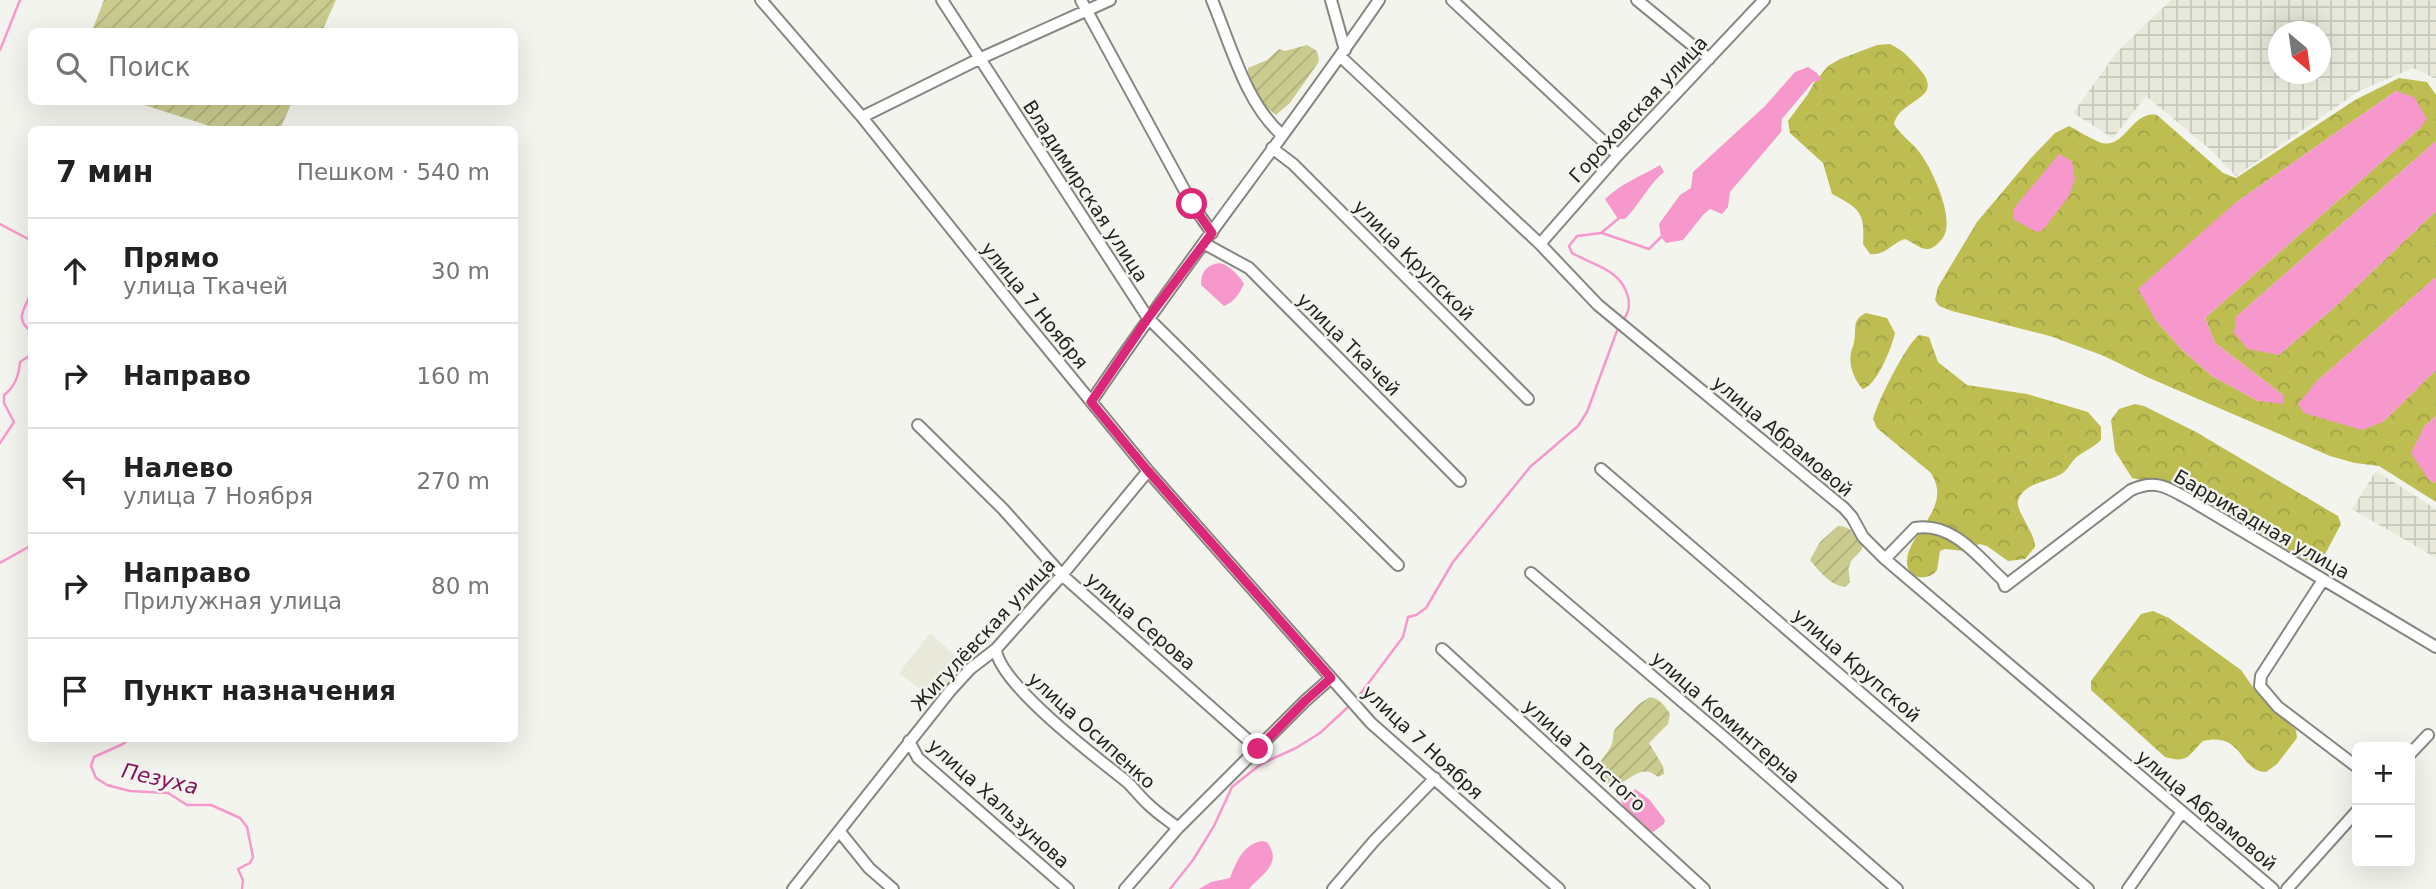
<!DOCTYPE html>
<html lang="ru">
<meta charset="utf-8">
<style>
:root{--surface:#fff;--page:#f6f6f6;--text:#222;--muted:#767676;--line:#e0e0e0}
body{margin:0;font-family:"DejaVu Sans",sans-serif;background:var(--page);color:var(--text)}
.controls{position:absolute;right:21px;bottom:21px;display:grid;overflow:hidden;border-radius:10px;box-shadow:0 7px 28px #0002}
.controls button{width:63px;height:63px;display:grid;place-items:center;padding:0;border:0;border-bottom:2px solid var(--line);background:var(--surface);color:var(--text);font:35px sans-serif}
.compass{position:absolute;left:2268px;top:21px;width:63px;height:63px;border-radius:50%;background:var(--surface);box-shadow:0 7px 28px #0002;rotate:151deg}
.stop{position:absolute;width:21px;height:21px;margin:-16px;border:5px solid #db2777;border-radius:50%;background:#fff}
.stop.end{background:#db2777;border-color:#fff;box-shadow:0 2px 7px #0008}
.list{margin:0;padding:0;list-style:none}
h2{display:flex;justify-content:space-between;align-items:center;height:91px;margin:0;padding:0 28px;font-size:30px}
h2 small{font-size:23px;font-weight:400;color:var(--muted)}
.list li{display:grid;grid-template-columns:46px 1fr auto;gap:21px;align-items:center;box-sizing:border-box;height:105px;padding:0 28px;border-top:2px solid var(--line)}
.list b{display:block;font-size:26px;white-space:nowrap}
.list p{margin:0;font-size:23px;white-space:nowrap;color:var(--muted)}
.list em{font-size:23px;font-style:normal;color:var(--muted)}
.icon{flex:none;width:38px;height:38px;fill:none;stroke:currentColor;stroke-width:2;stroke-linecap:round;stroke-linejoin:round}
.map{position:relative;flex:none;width:2436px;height:889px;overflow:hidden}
.search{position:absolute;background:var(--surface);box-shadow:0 7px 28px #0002;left:28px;top:28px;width:490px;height:77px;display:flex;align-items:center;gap:18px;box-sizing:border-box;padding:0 24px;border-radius:10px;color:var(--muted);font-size:26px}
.panel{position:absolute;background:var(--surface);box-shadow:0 7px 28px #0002;left:28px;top:126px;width:490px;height:616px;border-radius:10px}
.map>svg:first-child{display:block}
.built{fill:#e8e9db}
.industrial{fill:url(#industrial-grid);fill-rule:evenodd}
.forest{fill:url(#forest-crowns);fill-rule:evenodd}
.garden{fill:url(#garden-furrows)}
.water{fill:#f798cc}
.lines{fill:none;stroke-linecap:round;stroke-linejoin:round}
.stream{stroke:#f798cc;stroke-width:2.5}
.minor-casing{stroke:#878782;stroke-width:14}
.minor{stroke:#fff;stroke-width:10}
.route{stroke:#db2777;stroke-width:9}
.labels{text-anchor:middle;stroke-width:5;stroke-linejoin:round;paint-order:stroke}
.street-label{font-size:19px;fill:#232321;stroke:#f4f4ee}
.water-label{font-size:21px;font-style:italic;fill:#84145d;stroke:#f4f4ee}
</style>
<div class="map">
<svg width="2436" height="889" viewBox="0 0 2436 889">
<defs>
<pattern id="industrial-grid" width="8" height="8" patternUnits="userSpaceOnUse" patternTransform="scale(1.75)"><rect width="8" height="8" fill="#e8e9db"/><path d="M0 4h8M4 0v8" fill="none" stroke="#c7c8bc"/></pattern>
<pattern id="forest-crowns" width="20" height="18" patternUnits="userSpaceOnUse" patternTransform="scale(1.75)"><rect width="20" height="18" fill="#bebd52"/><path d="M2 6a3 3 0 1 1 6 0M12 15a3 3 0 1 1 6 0" fill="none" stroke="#a3a247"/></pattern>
<pattern id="garden-furrows" width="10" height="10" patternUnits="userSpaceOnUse" patternTransform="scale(1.75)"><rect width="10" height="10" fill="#cacb8f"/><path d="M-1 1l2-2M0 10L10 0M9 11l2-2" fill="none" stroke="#adae7b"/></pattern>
</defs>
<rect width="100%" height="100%" fill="#f4f4ee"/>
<path class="built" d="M930,633L965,664L934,700L899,673Z"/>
<path class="industrial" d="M2171,0H2436V79L2413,68L2359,91L2236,176L2211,150L2146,96L2113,138L2073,113L2117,52ZM2278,32H2320V74H2278Z
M2376,471L2436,509V558L2352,509Z"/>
<path class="forest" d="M1890,44C1901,49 1908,56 1916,65C1950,100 1900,97 1894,124C1901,136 1912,142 1920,153C1932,169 1957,221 1942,239C1927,257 1922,247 1905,239C1891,243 1886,256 1870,254L1863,244C1865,212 1860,209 1832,194L1823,163L1790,133L1788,121L1808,94L1814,83L1828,66L1840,59L1877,45Z
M2399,78L2427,82L2436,95V141L2236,317L2279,355L2337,305L2436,211V277L2316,382L2383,422L2436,370V416L2424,427L2429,480L2436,483V502L2379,466L2355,463L2330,456L2147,377L2104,356L2050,336L1952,311L1939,306L1935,300L1938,287L1977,222L2031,158L2055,133L2069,126C2079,131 2089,138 2099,142C2125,152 2131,110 2157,115L2223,173L2236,178L2355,100ZM2396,91L2420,128L2205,318L2215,343L2283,395L2258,401L2212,376L2182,350L2155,319L2235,203Z
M1866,313L1887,318L1895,333C1892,347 1877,385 1863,389C1855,382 1848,364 1851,353C1851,349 1854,346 1854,342C1857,329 1851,320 1866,313Z
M1919,335L1929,337L1938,362L1967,385L2027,394L2088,412L2101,427V440C2094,447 2086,450 2078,456C2072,460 2069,468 2064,472C2051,482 2023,482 2018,501C2016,512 2035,532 2035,547L2025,559L2008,561L1987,546L1979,544L1965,551L1945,549L1940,551L1937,570C1928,583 1905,578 1907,560C1910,530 1953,508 1931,473L1877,428L1873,419C1878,401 1905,346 1919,335Z
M2135,404L2144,406L2196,432L2338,516L2341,524L2322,560L2311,563L2176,485L2157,478L2141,480L2132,478L2115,451L2111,420L2119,409Z
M2153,611L2169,618L2241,670L2257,693L2296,730L2297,738L2277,764L2266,772C2239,772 2244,731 2203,741C2188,755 2189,764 2165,757L2091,690V681L2141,614Z"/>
<path class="garden" d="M104,0H336L322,31H92Z
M1307,45L1317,51L1319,59L1318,63L1290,103L1276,115C1262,105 1248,85 1248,68L1267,60L1279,49L1285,51Z
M135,102H292L280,129H219Z
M1838,526C1849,525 1858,536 1863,545C1861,555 1853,555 1850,564C1847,570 1850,576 1850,582L1845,587C1830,585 1820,572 1810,560L1820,542Z
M1650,697C1659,698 1666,707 1670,714L1668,724L1649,743L1663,766L1664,774L1658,777C1634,756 1622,803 1599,777C1595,762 1605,758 1611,746C1614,740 1612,735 1615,729L1639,704Z"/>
<path class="water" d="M1808,67L1817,73L1822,80L1813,82L1782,119L1781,132L1730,192L1728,207L1722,214L1710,209L1703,215L1683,240L1666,243L1661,237L1659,224L1680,195L1691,188L1693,172L1765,106L1795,72Z
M2396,91L2414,97L2427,119L2420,128L2205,318L2215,343L2283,395L2284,404L2258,401L2212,376L2182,350L2155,319L2138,289L2235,203Z
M2436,141V211L2337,305L2279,355L2248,349L2234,333L2236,317Z
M2059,154L2072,161L2075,179L2069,196L2043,230L2037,232L2013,219L2014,208Z
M1660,165L1664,172C1648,185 1640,204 1625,219H1618L1605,199C1623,182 1640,177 1660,165Z
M1219,263C1229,265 1239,275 1244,284C1240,293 1234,302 1224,306L1201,285C1201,272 1206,265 1219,263Z
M2436,277V370L2383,422L2362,430L2304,413L2298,404L2316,382Z
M2436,416V483L2429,480L2411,453L2424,427Z
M1635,789L1649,799L1665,820L1664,824L1653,832C1641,826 1625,814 1621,800Z
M1261,841L1267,842C1283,864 1262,874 1249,889H1199L1211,882L1230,878C1236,862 1243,845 1261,841Z"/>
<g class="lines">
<path class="stream" d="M0,50L20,0
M1618,219L1601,233L1577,236L1569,246L1572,253C1594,266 1621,269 1628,297C1630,305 1629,312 1624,319
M0,224L32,241
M1602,233L1649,249L1661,237
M32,289C27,308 12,318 32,332
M0,443L14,422L4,403V395C15,387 19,375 20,362L32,354
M0,563L32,545
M1358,697L1403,637L1408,617L1416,615L1426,608L1453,562L1530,467L1578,426L1587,412L1618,328
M130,738L123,744L94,757L91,766L96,778L107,785L130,791L168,793L187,805H211L240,818L247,827L253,857L250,863L238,869L243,880L242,889
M1170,889L1193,860L1214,826L1232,787L1261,764L1296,748L1320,733L1347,708"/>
<g class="minor-casing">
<path id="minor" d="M761,0L862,117L1021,316L1148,471L1371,723L1559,889
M942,0L1148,318L1398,565
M1081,0L1192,204L1212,233
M1212,0C1231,45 1245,102 1282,135
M1331,0L1345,50
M1452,0L1618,155
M1637,0L1709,59
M1341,57L1540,244L1598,305L1844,508L1852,517L1863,537L1885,559L2273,889
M862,117L979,59L1110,0
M1272,148L1293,164L1528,399
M1205,244L1249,268L1460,481
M1540,244L1618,155L1764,0
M1091,402C1183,265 1286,136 1379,0
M918,425L1003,509L1062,575L1258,749
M1601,469L2088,889
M1885,559L1915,528C1953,522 1978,557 2003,580L2005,586L2131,490C2158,478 2169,489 2192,501L2436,647
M1531,573L1725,738L1897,889
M2323,580L2261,676L2260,686L2278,707L2357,767
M996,649C998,683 1097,758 1126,781C1134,788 1140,797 1148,804C1157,813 1168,820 1178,828
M1442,649L1704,889
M909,741L918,758L1068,889
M2410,754L2428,735
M840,832L869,868L893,889
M793,889L950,691L970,669L996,649L1062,575L1148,471
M1125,889L1178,828L1305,701L1331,678
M1333,889L1374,841L1435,778
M2128,889L2182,812
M2287,889L2357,811"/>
</g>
<use href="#minor" class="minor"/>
</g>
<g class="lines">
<path class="route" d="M1192,204L1212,233L1148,318L1091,402L1148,471L1331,678L1305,701L1258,749"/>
</g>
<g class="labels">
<g class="street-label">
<text transform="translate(1638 109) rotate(-47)" y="7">Гороховская улица</text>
<text transform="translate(1086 191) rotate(57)" y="7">Владимирская улица</text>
<text transform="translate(1414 260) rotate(45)" y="7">улица Крупской</text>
<text transform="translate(1035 305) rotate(51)" y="7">улица 7 Ноября</text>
<text transform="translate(1349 344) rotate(45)" y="7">улица Ткачей</text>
<text transform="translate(1783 436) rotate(40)" y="7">улица Абрамовой</text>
<text transform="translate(2262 524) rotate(30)" y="7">Баррикадная улица</text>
<text transform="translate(1141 621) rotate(41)" y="7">улица Серова</text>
<text transform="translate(983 634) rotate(-47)" y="7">Жигулёвская улица</text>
<text transform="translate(1857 665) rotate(41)" y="7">улица Крупской</text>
<text transform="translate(1726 717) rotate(41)" y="7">улица Коминтерна</text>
<text transform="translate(1092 730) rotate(42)" y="7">улица Осипенко</text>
<text transform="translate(1423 742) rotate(43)" y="7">улица 7 Ноября</text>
<text transform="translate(1585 755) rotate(42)" y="7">улица Толстого</text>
<text transform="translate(999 803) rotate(42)" y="7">улица Хальзунова</text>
<text transform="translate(2207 810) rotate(40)" y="7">улица Абрамовой</text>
</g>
<g class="water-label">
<text transform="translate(160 779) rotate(13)" y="7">Пезуха</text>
</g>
</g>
</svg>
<div class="controls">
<button>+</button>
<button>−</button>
</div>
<svg class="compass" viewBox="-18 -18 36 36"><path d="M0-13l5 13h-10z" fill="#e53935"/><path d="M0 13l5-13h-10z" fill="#767676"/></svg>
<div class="stop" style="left:1192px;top:204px"></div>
<div class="stop end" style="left:1258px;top:749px"></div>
<div class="search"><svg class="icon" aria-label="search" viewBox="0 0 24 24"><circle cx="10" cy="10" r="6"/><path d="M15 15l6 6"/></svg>Поиск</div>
<section class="panel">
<h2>7 мин<small>Пешком · 540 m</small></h2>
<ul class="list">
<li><svg class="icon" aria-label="ahead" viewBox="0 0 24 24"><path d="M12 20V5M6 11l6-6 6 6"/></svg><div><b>Прямо</b><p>улица Ткачей</p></div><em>30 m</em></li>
<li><svg class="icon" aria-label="right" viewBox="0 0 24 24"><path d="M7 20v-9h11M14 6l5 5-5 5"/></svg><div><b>Направо</b></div><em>160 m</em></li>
<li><svg class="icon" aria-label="left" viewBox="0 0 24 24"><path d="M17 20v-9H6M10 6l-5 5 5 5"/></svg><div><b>Налево</b><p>улица 7 Ноября</p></div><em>270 m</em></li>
<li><svg class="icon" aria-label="right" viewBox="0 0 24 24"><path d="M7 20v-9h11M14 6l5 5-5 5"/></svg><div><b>Направо</b><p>Прилужная улица</p></div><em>80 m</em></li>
<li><svg class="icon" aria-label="arrive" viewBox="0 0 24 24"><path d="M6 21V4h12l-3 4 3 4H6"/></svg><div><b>Пункт назначения</b></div></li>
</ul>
</section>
</div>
